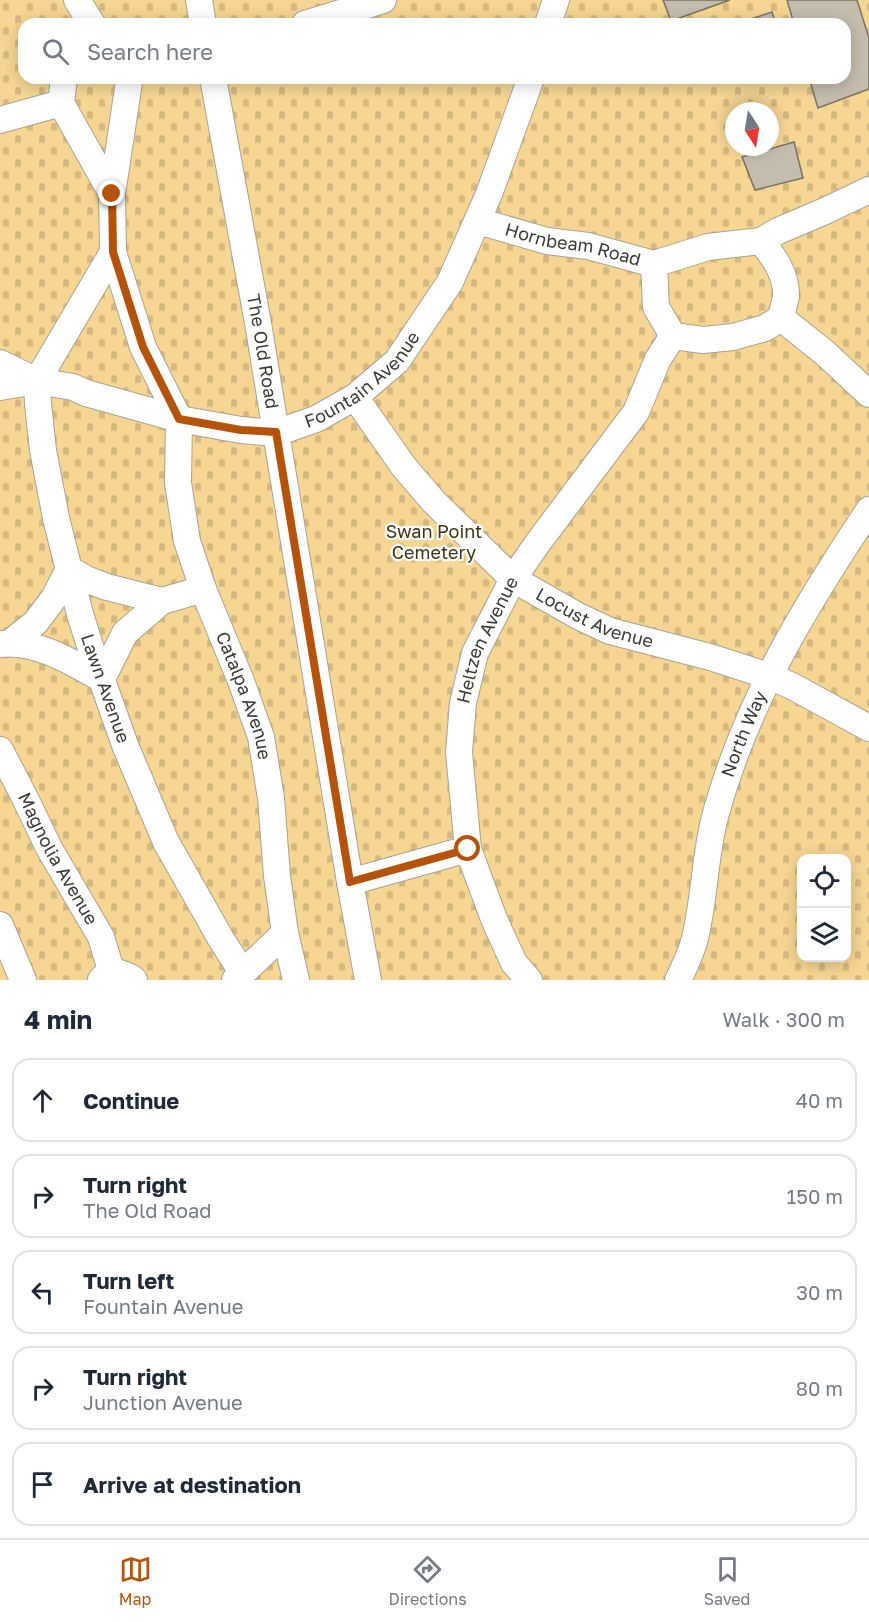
<!DOCTYPE html>
<meta charset="utf-8">
<style>
:root{--surface:#fff;--page:#f6f6f7;--text:#1f2937;--muted:#747a83;--line:#e0e1e3;--accent:#b45309}
body{margin:0;font-family:"Golos Text",sans-serif;background:var(--page);color:var(--text)}
.controls{position:absolute;right:18px;bottom:18px;display:grid;overflow:hidden;border-radius:12px;box-shadow:0 3px 15px #0003}
.controls button{width:54px;height:54px;display:grid;place-items:center;padding:0;border:0;border-bottom:2px solid var(--line);background:var(--surface);color:var(--text);font:30px sans-serif}
.compass{position:absolute;left:725px;top:102px;width:54px;height:54px;border-radius:50%;background:var(--surface);box-shadow:0 3px 15px #0003;rotate:168deg}
.stop{position:absolute;width:18px;height:18px;margin:-14px;border:4px solid #b45309;border-radius:50%;background:#fff}
.stop.end{background:#b45309;border-color:#fff;box-shadow:0 2px 6px #0008}
.list{margin:0;padding:0;list-style:none}
h2{display:flex;justify-content:space-between;align-items:center;height:78px;margin:0;padding:0 24px;font-size:26px}
h2 small{font-size:20px;font-weight:400;color:var(--muted)}
.list li{display:grid;grid-template-columns:39px 1fr auto;gap:18px;align-items:center;box-sizing:border-box;height:84px;margin:0 12px 12px;padding:0 12px;border:2px solid var(--line);border-radius:18px}
.list b{display:block;font-size:22px;white-space:nowrap}
.list p{margin:0;font-size:20px;white-space:nowrap;color:var(--muted)}
.list em{font-size:20px;font-style:normal;color:var(--muted)}
.icon{flex:none;width:33px;height:33px;fill:none;stroke:currentColor;stroke-width:2;stroke-linecap:round;stroke-linejoin:round}
.map{position:relative;flex:none;width:869px;height:980px;overflow:hidden}
.search{position:absolute;background:var(--surface);box-shadow:0 3px 15px #0003;left:18px;right:18px;top:18px;height:66px;display:flex;align-items:center;gap:15px;box-sizing:border-box;padding:0 21px;border-radius:18px;color:var(--muted);font-size:22px}
.sheet{height:558px;background:var(--surface)}
nav{display:flex;justify-content:space-around;align-items:center;box-sizing:border-box;height:84px;border-top:2px solid var(--line);background:var(--surface);font-size:16px;color:var(--muted)}
nav a{display:grid;justify-items:center;gap:3px}
nav .on{color:var(--accent)}
.map>svg:first-child{display:block}
.cemetery{fill:url(#cemetery-stones);fill-rule:evenodd}
.building{fill:#c4bcad;stroke:#787163;stroke-width:1.5}
.lines{fill:none;stroke-linecap:round;stroke-linejoin:round}
.minor-casing{stroke:#a8a192;stroke-width:28}
.minor{stroke:#fff;stroke-width:26}
.route{stroke:#b45309;stroke-width:8}
.labels{text-anchor:middle;stroke-width:4.5;stroke-linejoin:round;paint-order:stroke}
.street-label{font-size:18px;fill:#3d3a34;stroke:#fff}
.park-label{font-size:18px;fill:#3f3113;stroke:#fff}
</style>
<div class="map">
<svg width="869" height="980" viewBox="0 0 869 980">
<defs>
<pattern id="cemetery-stones" width="16" height="16" patternUnits="userSpaceOnUse" patternTransform="scale(1.5)"><rect width="16" height="16" fill="#f7d694"/><path d="M2 7V4a2 2 0 0 1 4 0v3zM10 15v-3a2 2 0 0 1 4 0v3z" fill="#d5b880"/></pattern>
</defs>
<rect width="100%" height="100%" fill="#f6eede"/>
<path class="cemetery" d="M0,0H869V980H0ZM24,24H845V78H24ZM734,111H770V147H734ZM802,858H846V957H802Z"/>
<path class="building" d="M663,0H730L671,21Z
M787,0H857L869,38V89L818,108L809,78H845V24H794Z
M772,12L776,24H753L751,19Z
M794,142L803,178L755,190L742,157Z"/>
<g class="lines">
<g class="minor-casing">
<g id="minor">
<path d="M77,0L92,24"/>
<path d="M199,0L203,24"/>
<path d="M305,24L383,0"/>
<path d="M548,24L556,0"/>
<path d="M64,78L61,103L112,194L129,82L127,78"/>
<path id="s1" d="M213,78L258,323L350,882L368,980"/>
<path d="M0,120L61,103"/>
<path id="s2" d="M112,194L113,252L143,347L179,419L178,483L187,541L203,589L241,681L261,737L271,798L277,876L285,933L296,980"/>
<path id="s3" d="M478,221L547,241L588,246L654,264L708,247L761,241L778,231L825,211L869,190"/>
<path d="M654,264L656,307L673,336L703,340L733,337L765,328L781,318C782,310 786,301 786,294C786,273 773,256 761,241"/>
<path d="M781,318L825,353L869,394"/>
<path id="s4" d="M0,363L37,381L73,387L86,393L179,419L241,430L276,433L316,419L355,397L397,361L450,282L489,194L531,78"/>
<path id="s5" d="M37,381L38,404L43,450L56,518L80,614L91,649L125,745L166,842L221,939L242,972"/>
<path d="M37,381L113,252"/>
<path d="M0,387L37,381"/>
<path id="s6" d="M355,397L404,467L434,502L513,579L578,616L610,631L710,657L769,676L792,686L869,728"/>
<path d="M10,643L36,622L54,598L69,569L88,580L107,587L162,601"/>
<path d="M0,644C37,640 71,662 102,679L125,633L162,601L203,589"/>
<path id="s7" d="M0,750L24,796L49,848L101,937L111,970"/>
<path d="M350,882L468,849"/>
<path d="M0,925L23,980"/>
<path d="M101,980L111,970L130,977L134,980"/>
<path d="M235,980L285,933"/>
<path id="s8" d="M529,980L514,963L494,919L468,849L459,752L463,703L475,653L513,579L537,544L636,412L658,359L673,336"/>
<path id="s9" d="M678,980C685,966 693,949 696,934C705,894 705,852 716,813C747,701 805,606 869,510"/>
</g>
</g>
<use href="#minor" class="minor"/>
</g>
<g class="lines">
<path class="route" d="M112,194L113,252L143,347L179,419L241,430L276,432L350,882L468,849"/>
</g>
<g class="labels">
<g class="street-label">
<text dy="6" stroke="none"><textPath href="#s3" startOffset="98">Hornbeam Road</textPath></text>
<text dy="6" stroke="none"><textPath href="#s1" startOffset="278">The Old Road</textPath></text>
<text dy="6" stroke="none"><textPath href="#s4" startOffset="390">Fountain Avenue</textPath></text>
<text dy="6" stroke="none"><textPath href="#s6" startOffset="333">Locust Avenue</textPath></text>
<text dy="6" stroke="none"><textPath href="#s8" startOffset="360">Heltzen Avenue</textPath></text>
<text dy="6" stroke="none"><textPath href="#s5" startOffset="316">Lawn Avenue</textPath></text>
<text dy="6" stroke="none"><textPath href="#s2" startOffset="526">Catalpa Avenue</textPath></text>
<text dy="6" stroke="none"><textPath href="#s9" startOffset="256">North Way</textPath></text>
<text dy="6" stroke="none"><textPath href="#s7" startOffset="123">Magnolia Avenue</textPath></text>
</g>
<g class="park-label">
<text x="434" y="538">Swan Point<tspan x="434" dy="21">Cemetery</tspan></text>
</g>
</g>
</svg>
<div class="controls">
<button><svg class="icon" aria-label="locate" viewBox="0 0 24 24"><circle cx="12" cy="12" r="6"/><path d="M12 2v4M12 18v4M2 12h4M18 12h4"/></svg></button>
<button><svg class="icon" aria-label="layers" viewBox="0 0 24 24"><path d="M12 4l9 5-9 5-9-5zM3 14l9 5 9-5"/></svg></button>
</div>
<svg class="compass" viewBox="-18 -18 36 36"><path d="M0-13l5 13h-10z" fill="#e53935"/><path d="M0 13l5-13h-10z" fill="#747a83"/></svg>
<div class="stop" style="left:468px;top:849px"></div>
<div class="stop end" style="left:112px;top:194px"></div>
<div class="search"><svg class="icon" aria-label="search" viewBox="0 0 24 24"><circle cx="10" cy="10" r="6"/><path d="M15 15l6 6"/></svg>Search here</div>
</div>
<section class="sheet">
<h2>4 min<small>Walk · 300 m</small></h2>
<ul class="list">
<li><svg class="icon" aria-label="ahead" viewBox="0 0 24 24"><path d="M12 20V5M6 11l6-6 6 6"/></svg><div><b>Continue</b></div><em>40 m</em></li>
<li><svg class="icon" aria-label="right" viewBox="0 0 24 24"><path d="M7 20v-9h11M14 6l5 5-5 5"/></svg><div><b>Turn right</b><p>The Old Road</p></div><em>150 m</em></li>
<li><svg class="icon" aria-label="left" viewBox="0 0 24 24"><path d="M17 20v-9H6M10 6l-5 5 5 5"/></svg><div><b>Turn left</b><p>Fountain Avenue</p></div><em>30 m</em></li>
<li><svg class="icon" aria-label="right" viewBox="0 0 24 24"><path d="M7 20v-9h11M14 6l5 5-5 5"/></svg><div><b>Turn right</b><p>Junction Avenue</p></div><em>80 m</em></li>
<li><svg class="icon" aria-label="arrive" viewBox="0 0 24 24"><path d="M6 21V4h12l-3 4 3 4H6"/></svg><div><b>Arrive at destination</b></div></li>
</ul>
</section>
<nav>
<a class="on"><svg class="icon" aria-label="map" viewBox="0 0 24 24"><path d="M3 6l6-2 6 2 6-2v14l-6 2-6-2-6 2zM9 4v14M15 6v14"/></svg>Map</a>
<a><svg class="icon" aria-label="directions" viewBox="0 0 24 24"><path d="M12 3l9 9-9 9-9-9zM9 14v-3h6M13 9l2 2-2 2"/></svg>Directions</a>
<a><svg class="icon" aria-label="saved" viewBox="0 0 24 24"><path d="M7 4h10v16l-5-4-5 4z"/></svg>Saved</a>
</nav>
